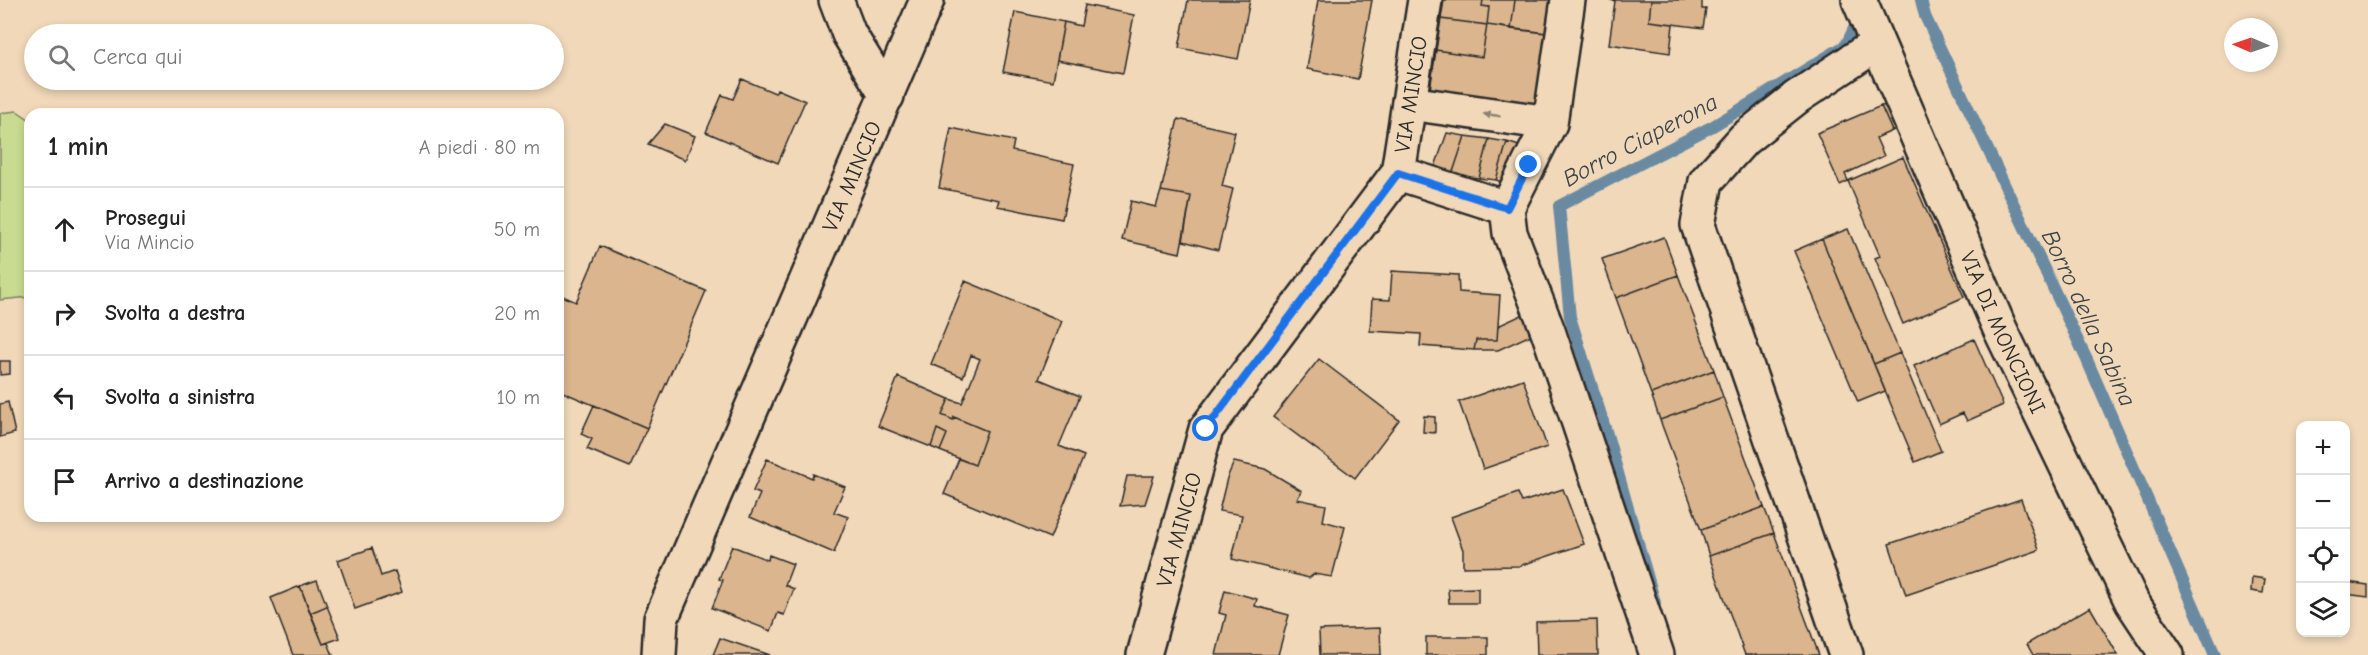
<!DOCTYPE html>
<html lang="it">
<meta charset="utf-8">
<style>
:root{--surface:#fff;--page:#f2f2f2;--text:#222;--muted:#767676;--line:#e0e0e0}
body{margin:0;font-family:"Comic Neue",sans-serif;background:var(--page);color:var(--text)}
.controls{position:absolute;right:18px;bottom:18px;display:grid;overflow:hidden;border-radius:12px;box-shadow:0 3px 9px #0003}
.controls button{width:54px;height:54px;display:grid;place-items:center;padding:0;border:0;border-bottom:2px solid var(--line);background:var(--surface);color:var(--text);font:30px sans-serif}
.compass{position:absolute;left:2224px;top:18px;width:54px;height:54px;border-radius:50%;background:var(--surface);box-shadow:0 3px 9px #0003;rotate:272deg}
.stop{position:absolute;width:18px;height:18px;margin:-14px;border:4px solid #1a73e8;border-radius:50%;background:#fff}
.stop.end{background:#1a73e8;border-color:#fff;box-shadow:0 2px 6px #0008}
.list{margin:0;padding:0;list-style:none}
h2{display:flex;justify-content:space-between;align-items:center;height:78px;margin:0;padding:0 24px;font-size:26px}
h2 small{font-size:20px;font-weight:400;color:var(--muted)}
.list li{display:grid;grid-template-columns:39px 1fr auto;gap:18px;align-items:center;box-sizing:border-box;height:84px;padding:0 24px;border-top:2px solid var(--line)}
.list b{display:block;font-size:22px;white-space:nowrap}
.list p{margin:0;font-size:20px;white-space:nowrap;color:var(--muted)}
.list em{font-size:20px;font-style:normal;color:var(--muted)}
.icon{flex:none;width:33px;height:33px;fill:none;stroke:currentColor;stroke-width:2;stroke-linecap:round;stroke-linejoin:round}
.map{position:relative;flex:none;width:2368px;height:655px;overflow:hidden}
.search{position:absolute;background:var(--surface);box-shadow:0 3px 9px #0003;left:24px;top:24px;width:540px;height:66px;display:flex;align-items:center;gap:15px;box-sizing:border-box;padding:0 21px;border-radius:33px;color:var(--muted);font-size:22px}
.panel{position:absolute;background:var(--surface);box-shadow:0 3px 9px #0003;left:24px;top:108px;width:540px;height:414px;border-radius:18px}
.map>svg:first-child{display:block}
.green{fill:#c8db90;stroke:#7a835e;stroke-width:1.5}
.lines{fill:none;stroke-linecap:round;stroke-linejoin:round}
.stream{stroke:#6a8aa2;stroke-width:12}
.building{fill:#dab58d;stroke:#2b2b2b;stroke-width:1.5}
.minor-casing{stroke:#2b2b2b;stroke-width:38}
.minor{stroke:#f1d8b9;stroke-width:33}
.oneway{fill:#8e8272}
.route{stroke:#1a73e8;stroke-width:8}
.labels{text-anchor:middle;stroke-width:5;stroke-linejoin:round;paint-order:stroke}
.street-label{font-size:22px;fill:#2b2b2b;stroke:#f1d8b9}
.water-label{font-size:24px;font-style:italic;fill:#3b4349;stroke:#f1d8b9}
</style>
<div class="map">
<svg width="2368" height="655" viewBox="0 0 2368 655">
<rect width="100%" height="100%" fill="#f1d8b9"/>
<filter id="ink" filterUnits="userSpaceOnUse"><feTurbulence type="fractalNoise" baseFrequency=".0167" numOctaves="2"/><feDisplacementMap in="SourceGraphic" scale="12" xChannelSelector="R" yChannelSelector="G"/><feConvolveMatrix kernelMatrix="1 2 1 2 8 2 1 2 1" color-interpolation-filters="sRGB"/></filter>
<g filter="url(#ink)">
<path class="green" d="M17,111L30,120V297L0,300V113Z"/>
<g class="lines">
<path class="stream" d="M1921,0L1925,16L2087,360L2215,655
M1655,603L1606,431L1570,317L1559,206L1713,126L1846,45L1860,16"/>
</g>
<path class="building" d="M1188,0H1250L1238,59L1179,48Z
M1318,0H1372L1358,79L1307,69Z
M1444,0H1483L1482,6L1489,7L1487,25L1441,19Z
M1483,0H1515L1511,29L1487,25L1489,7L1482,6Z
M1515,0H1559L1554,34L1511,29Z
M1610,0H1651L1649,21L1673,24L1670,53L1609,44L1615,1Z
M1651,0H1702V9H1706L1703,28L1649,21Z
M1085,5L1134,15L1123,73L1057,60L1064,22L1081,26Z
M1015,12L1064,22L1053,81L1003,72Z
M1441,19L1487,25L1482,57L1436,50Z
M1487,25L1554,34L1543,107L1430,90L1436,50L1482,57Z
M742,79L775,93L777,89L805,101L778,163L706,132L722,95L733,99Z
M1895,104L1905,125L1892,131L1881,106Z
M1881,106L1892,131L1876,138L1884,156L1845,174L1848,181L1840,185L1817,133Z
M1178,119L1235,132L1222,186L1233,189L1218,250L1183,241L1191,196L1161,191Z
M665,124L695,136L685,160L648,144Z
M951,128L1014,141L1012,151L1074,164L1062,219L997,206L999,200L939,188Z
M1447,133L1465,136L1452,175L1433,172Z
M1465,136L1489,139L1479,178L1452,175Z
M1489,139L1507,142L1496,180L1479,178Z
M1507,142L1522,147L1511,185L1496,180Z
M1903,157L1964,297L1903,324L1875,258L1880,256L1848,181Z
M1161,191L1191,196L1180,253L1122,240L1131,201L1156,207Z
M1848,229L1900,353L1874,364L1822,239Z
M1664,237L1678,275L1616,298L1602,259Z
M1822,239L1885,391L1858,402L1794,251Z
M600,246L706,291L647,428L558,390V294L576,302Z
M1392,271L1458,275L1459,292L1500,295L1497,340H1476L1474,350L1420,346L1421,334L1370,331L1372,299L1390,300Z
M1678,275L1714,370L1651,394L1616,298Z
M965,281L1062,321L1039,379L1080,396L1059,446L1084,456L1050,538L944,494L959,459L975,465L987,431L954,417L953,420L942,415L949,399L962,403L980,359L971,355L963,377L931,364Z
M1526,313L1533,334L1498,350H1474L1476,340H1497L1498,326Z
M1974,339L2003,405L1967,421L1963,413L1939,424L1914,366Z
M1900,353L1941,451L1915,462L1874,364Z
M1319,359L1399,420L1355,478L1273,417Z
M0,361H10V374L0,375Z
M1714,370L1723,397L1660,420L1651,394Z
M898,377L949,399L942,415L953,420L954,417L987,431L975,465L940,451L947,434L937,429L931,447L878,426Z
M1523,379L1547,447L1483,469L1459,402Z
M1723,397L1764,507L1701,530L1660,420Z
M8,402L15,433L0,437V404Z
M594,405L647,428L630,467L587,449L592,439L581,434Z
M1424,416L1435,417V433L1423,432Z
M937,429L947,434L940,451L931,447Z
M767,459L812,478L813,474L845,487L834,512L848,517L834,553L750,517L760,494L753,491Z
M1234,462L1265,469L1302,491L1297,499L1326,505L1323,521L1345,527L1332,577L1314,574L1309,578L1232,559L1242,515L1219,511L1227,478Z
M1127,476H1154L1145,504L1120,506Z
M1563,489L1584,544L1519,566L1463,567V550L1451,517L1518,493L1522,502Z
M2021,499L2039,550L1906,595L1889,544Z
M1764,507L1774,533L1709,556L1701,530Z
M1774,533L1819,655H1745L1709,556Z
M732,546L768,560L769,555L793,564L785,585L794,589L784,615L778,613L771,631L712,608L723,580L719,579Z
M372,548L381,576L395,571L402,592L355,609L338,560Z
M2252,577L2265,579L2263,593L2251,591Z
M317,580L327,606L310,613L300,586Z
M2346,582L2368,585V597L2346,594Z
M300,586L323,644L328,643L333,655H293L271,598Z
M1478,588V603H1449L1448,589Z
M1225,590L1257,599L1255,606L1289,615L1278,655H1216L1226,615L1219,613Z
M327,606L340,638L323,644L310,613Z
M2090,607L2118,655H2033L2027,644Z
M1597,620L1598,655H1537L1536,622Z
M1380,628L1381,655H1320L1319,630Z
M1426,637H1488V655H1426Z
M720,638L770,655H713Z"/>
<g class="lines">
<g class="minor-casing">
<g id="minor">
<path d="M836,0L849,34L887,96"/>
<path d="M1568,0L1550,123L1507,208L1510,233L1548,331L1657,655"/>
<path id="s1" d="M1859,0L2000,329L2132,602L2167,655"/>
<path d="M1409,103L1550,123"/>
<path d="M1398,173L1507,208"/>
<path id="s2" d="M659,655L661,619L927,0"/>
<path id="s3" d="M1144,655L1206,429L1398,173L1425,0"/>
<path d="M1846,655L1698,225L1706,181L1744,139L1797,97L1877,44"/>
</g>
</g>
<use href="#minor" class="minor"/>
</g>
<defs><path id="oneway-solid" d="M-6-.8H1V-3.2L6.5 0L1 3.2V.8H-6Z" transform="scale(1.5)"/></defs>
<use class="oneway" href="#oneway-solid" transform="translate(1492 115) rotate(-172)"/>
</g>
<g class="lines" filter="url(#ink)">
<path class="route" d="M1206,429L1398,173L1507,208L1529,165"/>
</g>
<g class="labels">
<g class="street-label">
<text dy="8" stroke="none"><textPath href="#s3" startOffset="634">VIA MINCIO</textPath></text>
<text dy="8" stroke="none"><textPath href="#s2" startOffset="518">VIA MINCIO</textPath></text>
<text dy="8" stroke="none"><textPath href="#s1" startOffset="362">VIA DI MONCIONI</textPath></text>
<text dy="8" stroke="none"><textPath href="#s3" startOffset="130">VIA MINCIO</textPath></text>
</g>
<g class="water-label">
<text transform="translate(1640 140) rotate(-28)" y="8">Borro Ciaperona</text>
<text transform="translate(2089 318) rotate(65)" y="8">Borro della Sabina</text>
</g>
</g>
</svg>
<div class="controls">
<button>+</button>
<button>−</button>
<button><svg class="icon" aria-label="locate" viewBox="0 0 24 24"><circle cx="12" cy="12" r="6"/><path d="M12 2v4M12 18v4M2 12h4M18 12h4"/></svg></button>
<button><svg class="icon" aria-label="layers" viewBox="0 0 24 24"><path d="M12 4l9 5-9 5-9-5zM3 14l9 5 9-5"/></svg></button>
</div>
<svg class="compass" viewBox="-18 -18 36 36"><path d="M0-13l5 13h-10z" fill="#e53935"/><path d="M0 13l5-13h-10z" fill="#767676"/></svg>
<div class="stop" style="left:1206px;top:429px"></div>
<div class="stop end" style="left:1529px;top:165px"></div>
<div class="search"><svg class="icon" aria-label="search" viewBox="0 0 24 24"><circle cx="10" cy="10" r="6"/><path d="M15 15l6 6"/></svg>Cerca qui</div>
<section class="panel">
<h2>1 min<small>A piedi · 80 m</small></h2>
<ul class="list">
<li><svg class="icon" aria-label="ahead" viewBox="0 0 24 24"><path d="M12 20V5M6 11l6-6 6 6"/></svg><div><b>Prosegui</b><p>Via Mincio</p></div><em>50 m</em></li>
<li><svg class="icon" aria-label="right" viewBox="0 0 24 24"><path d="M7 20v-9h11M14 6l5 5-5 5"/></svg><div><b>Svolta a destra</b></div><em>20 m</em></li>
<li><svg class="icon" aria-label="left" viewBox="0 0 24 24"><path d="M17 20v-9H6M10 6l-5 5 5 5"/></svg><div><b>Svolta a sinistra</b></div><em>10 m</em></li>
<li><svg class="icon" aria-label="arrive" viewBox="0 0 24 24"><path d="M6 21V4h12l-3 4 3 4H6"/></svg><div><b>Arrivo a destinazione</b></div></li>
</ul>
</section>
</div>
